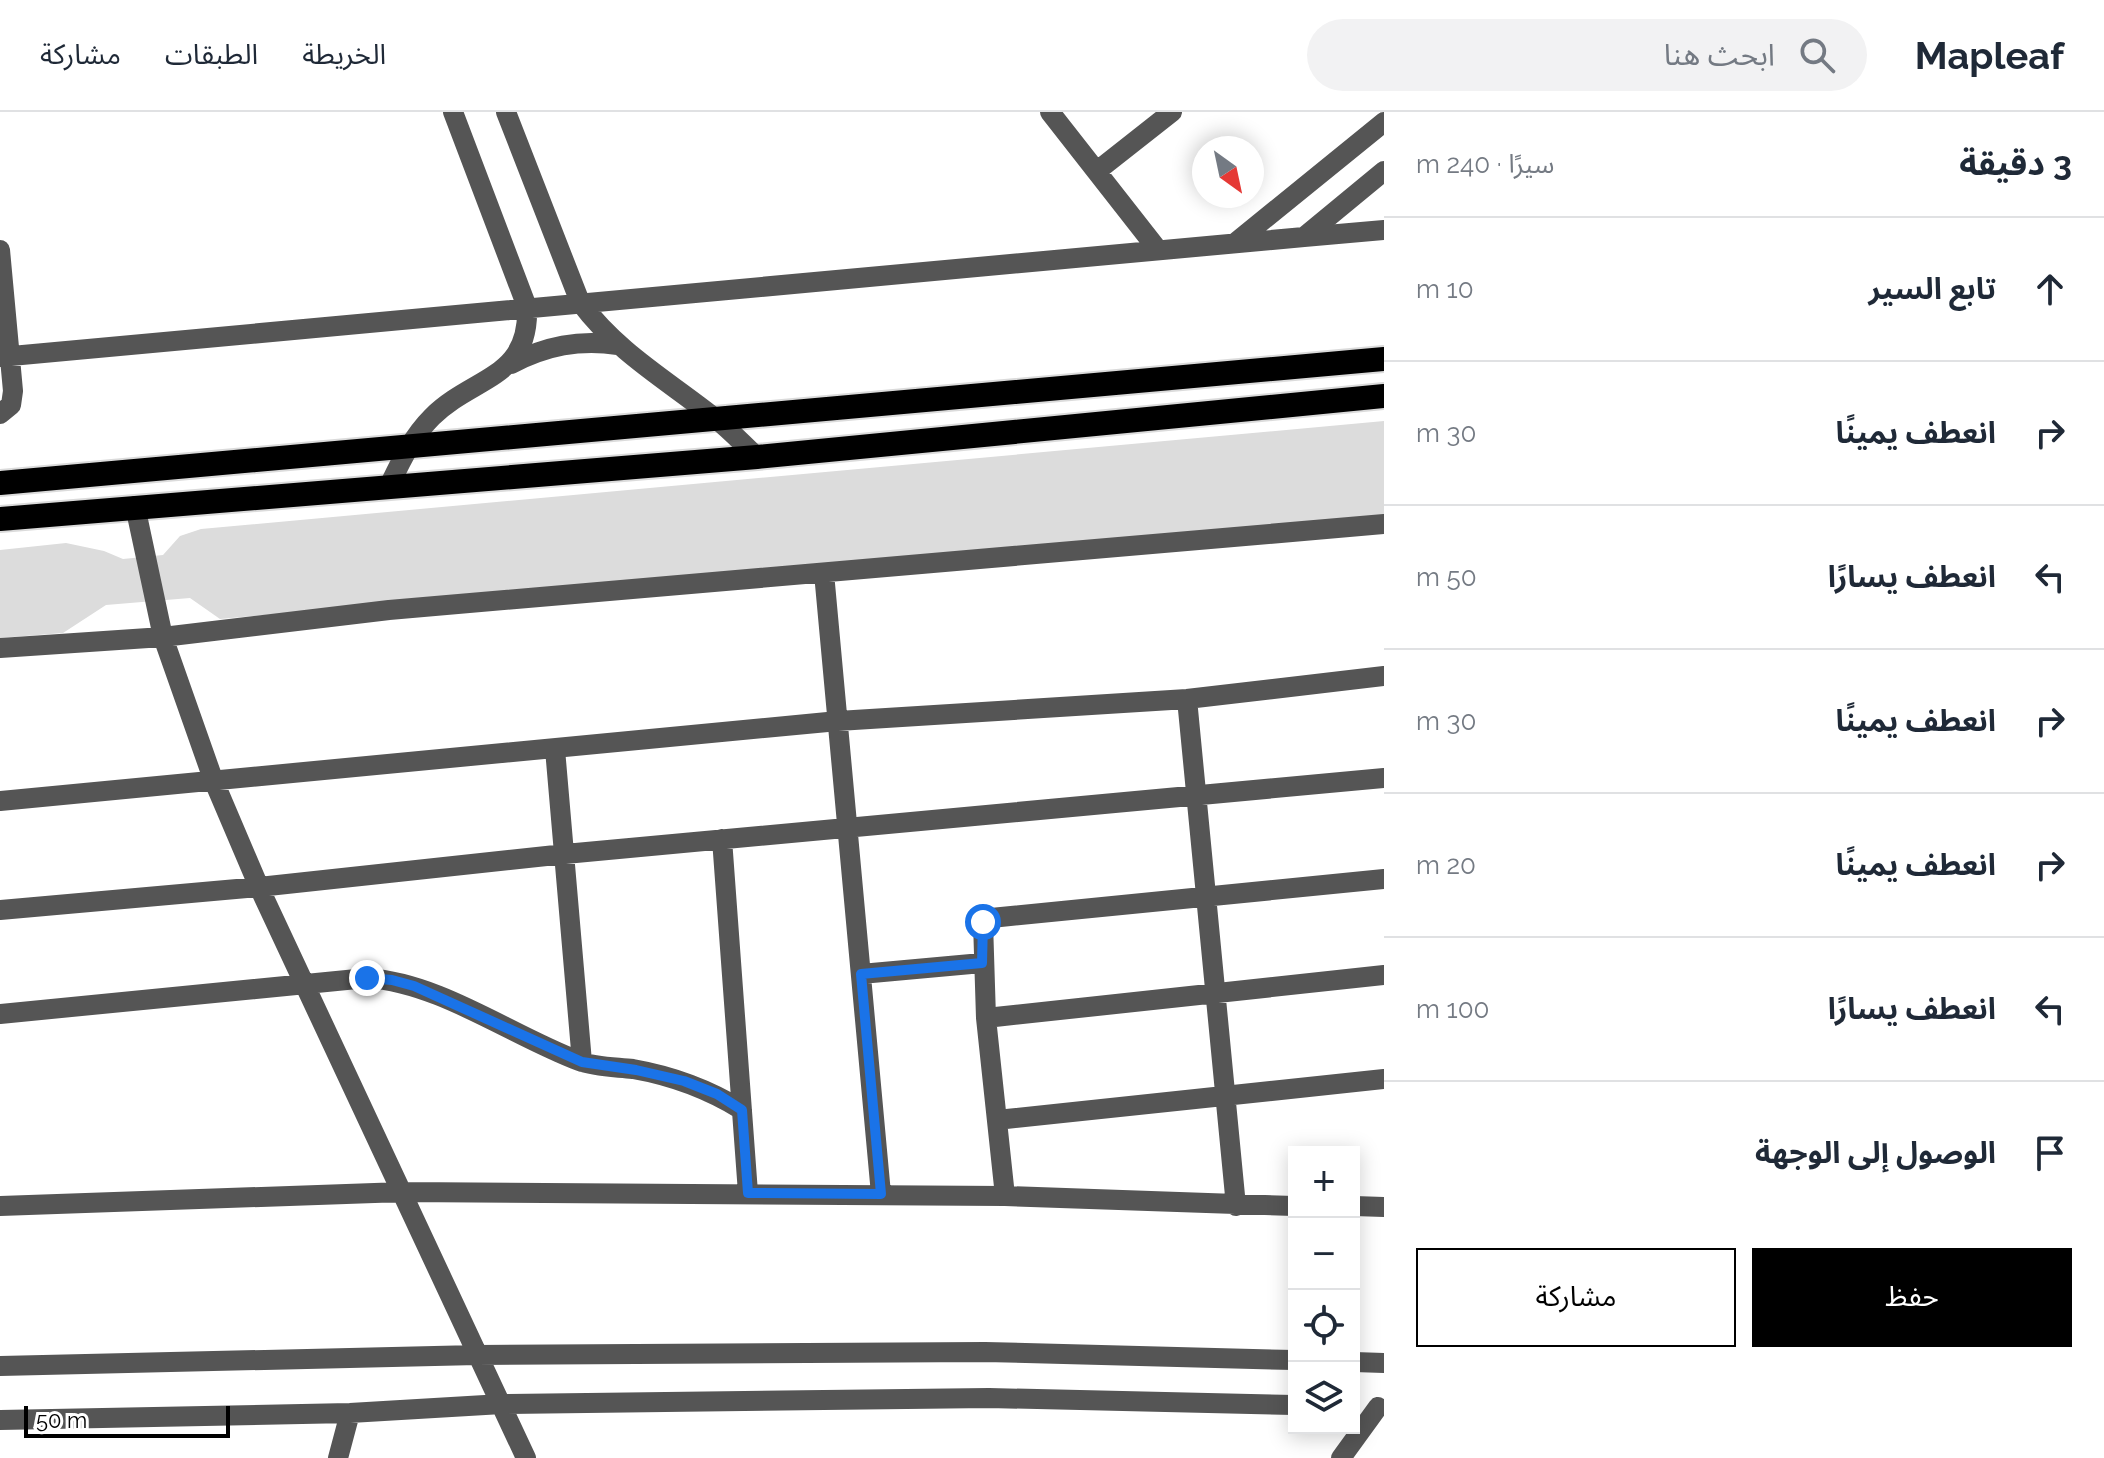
<!DOCTYPE html>
<html lang="ar">
<meta charset="utf-8">
<style>
:root{--surface:#fff;--page:#f2f2f3;--text:#1f2937;--muted:#747a83;--line:#e0e1e3;--accent:#000}
body{margin:0;font-family:Raleway,"Noto Sans Arabic",sans-serif;background:var(--page);color:var(--text);direction:rtl}
.controls{position:absolute;right:24px;bottom:24px;display:grid;overflow:hidden;border-radius:0px;box-shadow:0 4px 20px #0003}
.controls button{width:72px;height:72px;display:grid;place-items:center;padding:0;border:0;border-bottom:2px solid var(--line);background:var(--surface);color:var(--text);font:40px sans-serif}
.compass{position:absolute;left:1192px;top:24px;width:72px;height:72px;border-radius:50%;background:var(--surface);box-shadow:0 4px 20px #0003;rotate:147deg}
.scale{position:absolute;left:24px;bottom:20px;width:206px;box-sizing:border-box;padding-left:8px;border:4px solid #000;border-top:0;font-size:22px;line-height:28px;white-space:nowrap;color:#000;-webkit-text-stroke:6px #fff;paint-order:stroke}
.stop{position:absolute;width:24px;height:24px;margin:-18px;border:6px solid #1a73e8;border-radius:50%;background:#fff}
.stop.end{background:#1a73e8;border-color:#fff;box-shadow:0 2px 8px #0008}
.list{margin:0;padding:0;list-style:none}
h2{display:flex;justify-content:space-between;align-items:center;height:104px;margin:0;padding:0 32px;font-size:34px}
h2 small{font-size:26px;font-weight:400;color:var(--muted)}
.list li{display:grid;grid-template-columns:52px 1fr auto;gap:24px;align-items:center;box-sizing:border-box;height:144px;padding:0 32px;border-top:2px solid var(--line)}
.list b{display:block;font-size:30px;white-space:nowrap}
.list em{font-size:26px;font-style:normal;color:var(--muted)}
.actions{display:flex;gap:16px;padding:24px 32px}
.actions a{flex:1;padding:18px 0;border:2px solid var(--accent);border-radius:0px;text-align:center;font-size:28px;color:var(--accent)}
.actions .main{background:var(--accent);color:#fff}
.icon{flex:none;width:44px;height:44px;fill:none;stroke:currentColor;stroke-width:2;stroke-linecap:round;stroke-linejoin:round}
.map{position:relative;flex:none;width:1384px;height:1346px;overflow:hidden;direction:ltr}
header{display:flex;align-items:center;gap:48px;box-sizing:border-box;height:112px;padding:0 40px;background:var(--surface);border-bottom:2px solid var(--line)}
header strong{font-size:38px}
nav{display:flex;gap:44px;margin-inline-start:auto;font-size:28px}
.search{width:560px;height:72px;background:var(--page);display:flex;align-items:center;gap:20px;box-sizing:border-box;padding:0 28px;border-radius:44px;color:var(--muted);font-size:30px}
main{display:flex}
aside{flex:1;background:var(--surface)}
.map>svg:first-child{display:block}
.green{fill:#dcdcdc}
.lines{fill:none;stroke-linecap:round;stroke-linejoin:round}
.highway-casing{stroke:#dbdbdb;stroke-width:28}
.minor{stroke:#555;stroke-width:20}
.highway{stroke:#000;stroke-width:24}
.route{stroke:#1a73e8;stroke-width:10}
</style>
<header>
<strong>Mapleaf</strong>
<div class="search"><svg class="icon" aria-label="search" viewBox="0 0 24 24"><circle cx="10" cy="10" r="6"/><path d="M15 15l6 6"/></svg>ابحث هنا</div>
<nav><a>الخريطة</a><a>الطبقات</a><a>مشاركة</a></nav>
</header>
<main>
<aside>
<h2>3 دقيقة<small>سيرًا · 240 m</small></h2>
<ul class="list">
<li><svg class="icon" aria-label="ahead" viewBox="0 0 24 24"><path d="M12 20V5M6 11l6-6 6 6"/></svg><div><b>تابع السير</b></div><em>10 m</em></li>
<li><svg class="icon" aria-label="right" viewBox="0 0 24 24"><path d="M7 20v-9h11M14 6l5 5-5 5"/></svg><div><b>انعطف يمينًا</b></div><em>30 m</em></li>
<li><svg class="icon" aria-label="left" viewBox="0 0 24 24"><path d="M17 20v-9H6M10 6l-5 5 5 5"/></svg><div><b>انعطف يسارًا</b></div><em>50 m</em></li>
<li><svg class="icon" aria-label="right" viewBox="0 0 24 24"><path d="M7 20v-9h11M14 6l5 5-5 5"/></svg><div><b>انعطف يمينًا</b></div><em>30 m</em></li>
<li><svg class="icon" aria-label="right" viewBox="0 0 24 24"><path d="M7 20v-9h11M14 6l5 5-5 5"/></svg><div><b>انعطف يمينًا</b></div><em>20 m</em></li>
<li><svg class="icon" aria-label="left" viewBox="0 0 24 24"><path d="M17 20v-9H6M10 6l-5 5 5 5"/></svg><div><b>انعطف يسارًا</b></div><em>100 m</em></li>
<li><svg class="icon" aria-label="arrive" viewBox="0 0 24 24"><path d="M6 21V4h12l-3 4 3 4H6"/></svg><div><b>الوصول إلى الوجهة</b></div></li>
</ul>
<div class="actions"><a class="main">حفظ</a><a>مشاركة</a></div>
</aside>
<div class="map">
<svg width="1384" height="1346" viewBox="0 0 1384 1346">
<rect width="100%" height="100%" fill="#fff"/>
<path class="green" d="M1384,309V403L220,507L190,486L106,493L63,521L0,526V438L66,431L104,439L123,447L163,443L180,424L201,417Z"/>
<g class="lines">
<g class="highway-casing">
<path id="highway" d="M0,371L1384,247
M0,407L757,345L1384,284"/>
</g>
<path class="minor" d="M506,0L580,190C618,241 667,268 716,307C730,318 743,332 757,345
M1050,0L1158,138
M1097,59L1172,0
M1384,59L1304,125L1384,118
M1235,131L1384,10
M0,138L13,279L11,293L0,302
M0,245L1304,125
M511,252C546,234 579,227 618,233
M389,374C401,349 412,325 432,305C473,264 530,267 527,195L453,0
M135,394L163,525L213,667L259,775L526,1346
M824,461L881,1082
M0,536L163,525L389,498L1384,412
M1187,587L1236,1094
M555,637L582,950
M0,689L838,609L1187,587L1384,564
M722,727L748,1081
M0,798L259,775L565,742L1384,666
M861,862L982,851
M0,902L367,866C441,871 510,923 579,949C595,955 616,955 633,957C673,964 708,977 742,998
M986,906L1384,863
M997,1008L1384,967
M1005,1084L986,906L983,810L991,806L1384,767
M0,1094L403,1080L1005,1084L1294,1094
M1354,1094L1384,1095
M1354,1250L1384,1251
M0,1254L477,1243L985,1240L1294,1248
M0,1308L350,1301L502,1292L989,1286L1294,1293
M338,1346L350,1301
M1341,1346L1378,1295"/>
<use href="#highway" class="highway"/>
</g>
<g class="lines">
<path class="route" d="M367,866L392,868L414,874L582,950L636,958L684,969L717,982L742,998L748,1081L881,1082L861,862L982,851L983,810"/>
</g>
</svg>
<div class="controls">
<button>+</button>
<button>−</button>
<button><svg class="icon" aria-label="locate" viewBox="0 0 24 24"><circle cx="12" cy="12" r="6"/><path d="M12 2v4M12 18v4M2 12h4M18 12h4"/></svg></button>
<button><svg class="icon" aria-label="layers" viewBox="0 0 24 24"><path d="M12 4l9 5-9 5-9-5zM3 14l9 5 9-5"/></svg></button>
</div>
<svg class="compass" viewBox="-18 -18 36 36"><path d="M0-13l5 13h-10z" fill="#e53935"/><path d="M0 13l5-13h-10z" fill="#747a83"/></svg>
<div class="scale">50 m</div>
<div class="stop" style="left:983px;top:810px"></div>
<div class="stop end" style="left:367px;top:866px"></div>
</div>
</main>
